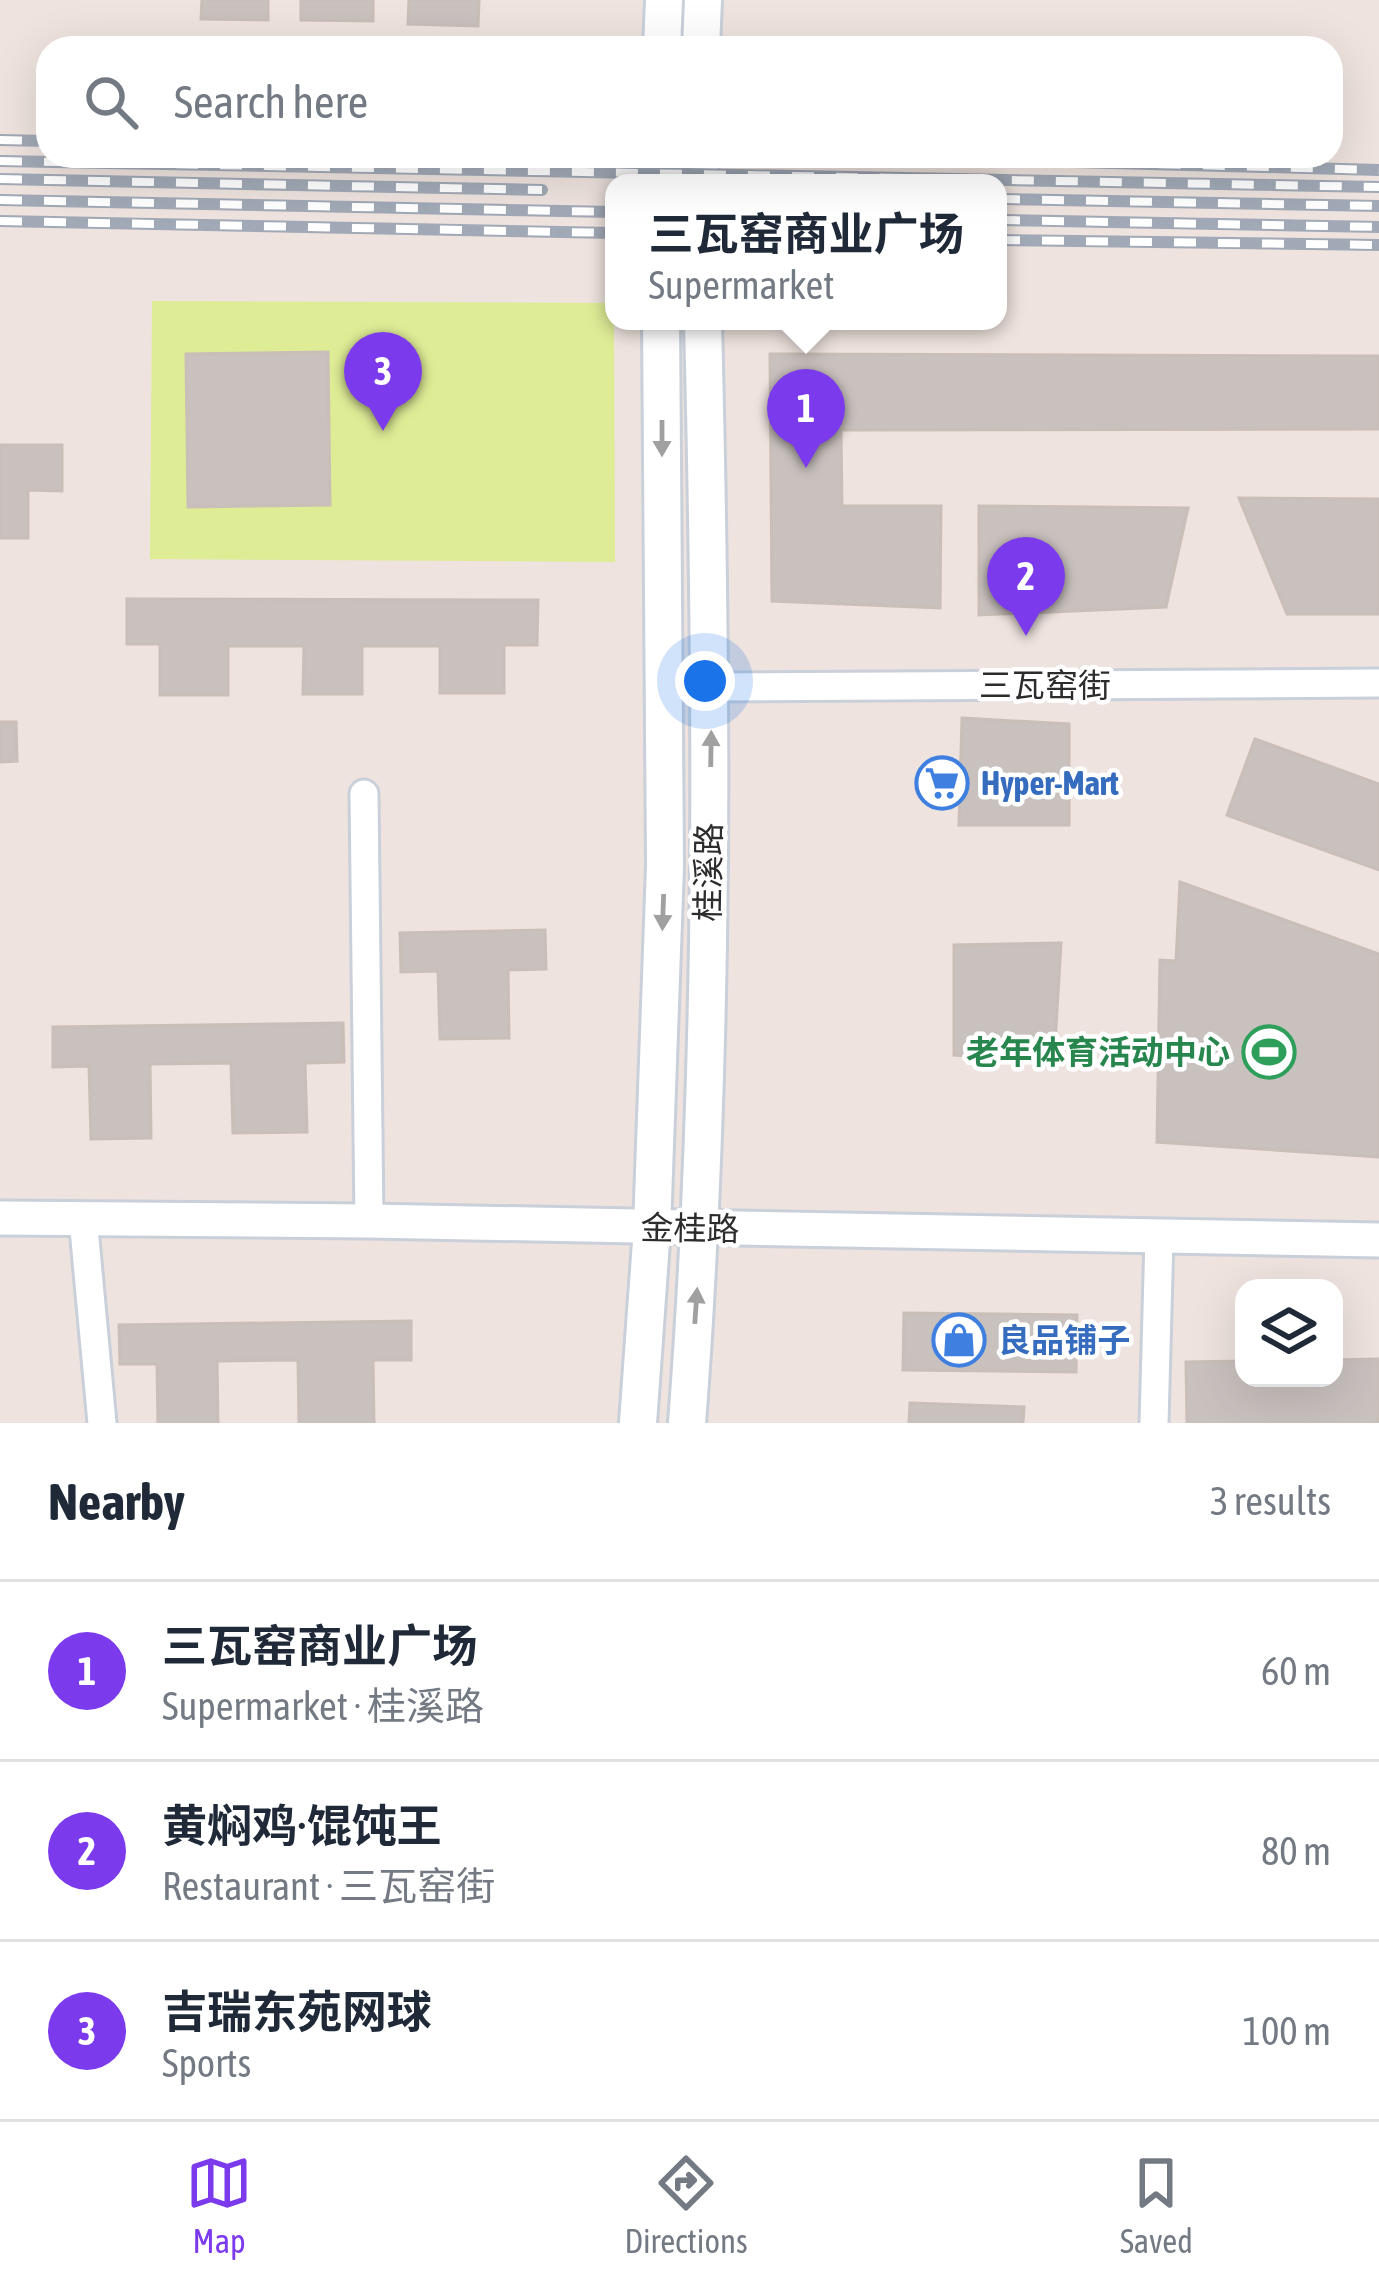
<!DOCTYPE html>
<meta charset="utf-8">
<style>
:root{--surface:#fff;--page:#f2f2f3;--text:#1f2937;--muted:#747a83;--line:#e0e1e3;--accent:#7c3aed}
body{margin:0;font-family:"Asap Condensed","Noto Sans SC",sans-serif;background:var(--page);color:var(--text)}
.controls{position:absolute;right:36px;bottom:36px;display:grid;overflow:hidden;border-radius:24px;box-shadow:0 12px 48px #0002}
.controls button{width:108px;height:108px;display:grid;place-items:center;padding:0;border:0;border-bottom:3px solid var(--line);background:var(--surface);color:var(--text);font:60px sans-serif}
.you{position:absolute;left:705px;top:681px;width:42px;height:42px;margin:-30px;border:9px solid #fff;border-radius:50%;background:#1a73e8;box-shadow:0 0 0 18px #1a73e833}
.badge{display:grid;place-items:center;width:78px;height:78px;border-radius:50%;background:var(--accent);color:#fff;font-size:39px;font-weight:700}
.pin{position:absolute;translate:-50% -99px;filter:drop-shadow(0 3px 6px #0008)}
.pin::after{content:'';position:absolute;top:63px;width:42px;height:36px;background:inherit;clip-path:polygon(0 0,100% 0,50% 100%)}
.popup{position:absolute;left:605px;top:174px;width:402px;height:156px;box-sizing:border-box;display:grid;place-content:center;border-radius:24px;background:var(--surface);filter:drop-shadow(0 3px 9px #0005);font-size:39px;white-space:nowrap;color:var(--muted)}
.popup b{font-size:45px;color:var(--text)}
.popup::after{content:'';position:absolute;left:50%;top:100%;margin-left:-24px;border:24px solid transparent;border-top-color:var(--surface)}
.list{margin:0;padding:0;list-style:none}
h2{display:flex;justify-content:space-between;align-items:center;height:156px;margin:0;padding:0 48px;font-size:51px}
h2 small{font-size:39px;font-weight:400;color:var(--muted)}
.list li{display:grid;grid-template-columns:78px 1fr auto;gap:36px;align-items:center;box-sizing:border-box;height:180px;padding:0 48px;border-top:3px solid var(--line)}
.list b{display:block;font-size:45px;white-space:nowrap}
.list p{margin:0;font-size:39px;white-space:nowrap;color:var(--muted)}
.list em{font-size:39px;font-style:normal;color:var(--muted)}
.icon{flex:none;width:66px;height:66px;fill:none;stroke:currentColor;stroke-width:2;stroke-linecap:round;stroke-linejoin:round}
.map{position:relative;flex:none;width:1379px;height:1423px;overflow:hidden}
.search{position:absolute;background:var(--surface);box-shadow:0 12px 48px #0002;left:36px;right:36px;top:36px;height:132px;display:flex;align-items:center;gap:30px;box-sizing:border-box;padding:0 42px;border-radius:36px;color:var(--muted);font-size:45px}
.sheet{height:696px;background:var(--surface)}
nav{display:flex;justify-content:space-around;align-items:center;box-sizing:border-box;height:168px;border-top:3px solid var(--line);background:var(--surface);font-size:33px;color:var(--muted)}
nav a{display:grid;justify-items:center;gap:6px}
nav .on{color:var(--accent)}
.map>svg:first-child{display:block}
.pitch{fill:#deec96}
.building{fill:#c9c1be;stroke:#c9beb8;stroke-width:3}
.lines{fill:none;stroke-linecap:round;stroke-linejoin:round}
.minor-casing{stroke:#c9d0d9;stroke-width:33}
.tertiary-casing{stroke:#c9d0d9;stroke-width:39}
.secondary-casing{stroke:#c9d0d9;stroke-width:42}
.minor{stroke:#fff;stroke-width:27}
.tertiary{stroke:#fff;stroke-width:33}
.secondary{stroke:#fff;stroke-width:36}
.rail-casing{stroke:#a1a9b6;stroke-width:12}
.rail{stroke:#fff;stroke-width:8;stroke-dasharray:22;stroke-linecap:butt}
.oneway{fill:#a0a0a0}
.labels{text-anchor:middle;stroke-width:9;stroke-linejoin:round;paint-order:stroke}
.street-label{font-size:33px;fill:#2c2c2c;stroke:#fff}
.shop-label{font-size:33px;font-weight:bold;fill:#366cbe;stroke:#fff;text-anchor:start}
.leisure-label{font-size:33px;font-weight:bold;fill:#27864d;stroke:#fff;text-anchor:end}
</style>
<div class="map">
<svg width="1379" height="1423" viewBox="0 0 1379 1423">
<rect width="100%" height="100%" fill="#eee3de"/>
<path class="pitch" d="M152,301L614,303L615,562L150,559Z"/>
<path class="building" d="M202,0H268V20L201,19Z
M301,0H373V21L301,20Z
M409,0H479L478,26L408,24Z
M328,352L330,505L188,507L186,354Z
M770,354L1379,356V429L841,430L842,506H941L940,608L772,601Z
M0,445H62V491L28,490V538H0Z
M1239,498L1379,499V614H1287Z
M979,506L1188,508L1166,607L979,615Z
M127,599L538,600L537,645H504V693H440V646H362V694H303L304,646H228V695H160V644H127Z
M962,718L1069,724V825H959Z
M0,722H16L17,761L0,762Z
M1255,739L1379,784V870L1227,815Z
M1180,882L1379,954V1157L1157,1142L1160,960L1176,961Z
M545,930L546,969L508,970L509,1038L440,1039L438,971L401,972L400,933Z
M1061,943L1054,1061L954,1055V945Z
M343,1023L344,1062L305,1063L307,1132L233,1133L231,1063L150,1064L151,1138L91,1139L89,1066L53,1067V1027Z
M904,1313L1077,1315L1076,1372L903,1370Z
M411,1321V1360H373L374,1423H299L298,1360L217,1361L218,1423H158L157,1364H120L119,1325Z
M1379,1359V1423H1187L1186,1362L1244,1361V1378H1334V1360Z
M910,1403L1024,1407L1023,1423H909Z"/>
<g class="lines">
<g class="minor-casing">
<path id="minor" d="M712,687L1379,683
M364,794L369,1221
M83,1218L102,1423
M1154,1423L1159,1237"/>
</g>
<g class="tertiary-casing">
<path id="tertiary" d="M0,1218L369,1221L1379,1240"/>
</g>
<g class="secondary-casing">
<path id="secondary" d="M662,48L664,0
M701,48L703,0
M660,156V183
M699,156V183
M638,1423L652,1228L665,866L661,321
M687,1423C715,1056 712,689 703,321"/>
</g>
<use href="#minor" class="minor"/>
<use href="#tertiary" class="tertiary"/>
<use href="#secondary" class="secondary"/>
<g class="rail-casing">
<path id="rail" d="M0,140L48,141
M851,156L1379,170
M0,161L1379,187
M0,179L542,190
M998,199L1379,206
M0,200L614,212
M998,220L1379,227
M0,221L614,233
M998,240L1379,245"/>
</g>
<use href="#rail" class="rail"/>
</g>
<defs><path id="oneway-solid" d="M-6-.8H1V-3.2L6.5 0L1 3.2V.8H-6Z" transform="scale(3)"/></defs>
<g class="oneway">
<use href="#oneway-solid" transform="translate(662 438) rotate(90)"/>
<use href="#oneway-solid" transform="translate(711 749) rotate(-89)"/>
<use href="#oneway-solid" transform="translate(663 912) rotate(92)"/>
<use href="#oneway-solid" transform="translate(696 1306) rotate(-86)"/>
</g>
<defs>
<g id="supermarket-ring" transform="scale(2.7)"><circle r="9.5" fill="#fff" stroke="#3f7fe0" stroke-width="1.5"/><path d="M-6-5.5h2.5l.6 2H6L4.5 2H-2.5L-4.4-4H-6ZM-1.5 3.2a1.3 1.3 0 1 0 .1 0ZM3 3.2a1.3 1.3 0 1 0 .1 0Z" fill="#3f7fe0"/></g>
<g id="stadium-ring" transform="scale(2.7)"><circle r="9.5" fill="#fff" stroke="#2e9e5b" stroke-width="1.5"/><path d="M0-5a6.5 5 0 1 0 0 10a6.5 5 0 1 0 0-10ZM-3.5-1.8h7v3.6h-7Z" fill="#2e9e5b"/></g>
<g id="shop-ring" transform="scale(2.7)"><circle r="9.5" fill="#fff" stroke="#3f7fe0" stroke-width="1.5"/><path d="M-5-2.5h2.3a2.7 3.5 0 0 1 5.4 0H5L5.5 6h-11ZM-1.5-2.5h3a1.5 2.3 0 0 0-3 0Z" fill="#3f7fe0"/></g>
</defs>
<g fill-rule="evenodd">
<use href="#supermarket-ring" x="942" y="783"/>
<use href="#stadium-ring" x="1269" y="1052"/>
<use href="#shop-ring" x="959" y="1340"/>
</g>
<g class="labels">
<g class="street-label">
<text x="1045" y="697">三瓦窑街</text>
<text transform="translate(708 872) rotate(-89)" y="12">桂溪路</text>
<text transform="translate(690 1228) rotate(1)" y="12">金桂路</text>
</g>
<g class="shop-label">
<text x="981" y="795">Hyper-Mart</text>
<text x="998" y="1352">良品铺子</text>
</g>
<g class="leisure-label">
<text x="1230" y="1064">老年体育活动中心</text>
</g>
</g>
</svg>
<div class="controls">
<button><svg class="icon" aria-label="layers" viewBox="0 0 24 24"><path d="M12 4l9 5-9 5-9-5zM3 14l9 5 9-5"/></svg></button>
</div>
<div class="you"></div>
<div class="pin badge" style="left:806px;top:468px">1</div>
<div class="popup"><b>三瓦窑商业广场</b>Supermarket</div>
<div class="pin badge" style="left:1026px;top:636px">2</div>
<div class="pin badge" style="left:383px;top:431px">3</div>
<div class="search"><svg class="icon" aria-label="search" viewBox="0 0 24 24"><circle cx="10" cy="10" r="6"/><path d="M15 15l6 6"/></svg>Search here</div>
</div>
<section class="sheet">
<h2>Nearby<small>3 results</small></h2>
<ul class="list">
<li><span class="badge">1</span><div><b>三瓦窑商业广场</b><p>Supermarket · 桂溪路</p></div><em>60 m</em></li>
<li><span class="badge">2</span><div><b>黄焖鸡·馄饨王</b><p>Restaurant · 三瓦窑街</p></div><em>80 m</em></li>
<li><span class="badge">3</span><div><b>吉瑞东苑网球</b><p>Sports</p></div><em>100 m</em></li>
</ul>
</section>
<nav>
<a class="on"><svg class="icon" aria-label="map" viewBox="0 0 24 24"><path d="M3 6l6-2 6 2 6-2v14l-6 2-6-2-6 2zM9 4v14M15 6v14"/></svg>Map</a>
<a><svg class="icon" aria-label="directions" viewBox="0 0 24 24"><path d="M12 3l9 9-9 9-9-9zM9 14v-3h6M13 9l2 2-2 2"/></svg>Directions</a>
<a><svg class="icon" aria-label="saved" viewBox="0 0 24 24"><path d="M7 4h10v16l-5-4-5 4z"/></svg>Saved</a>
</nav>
